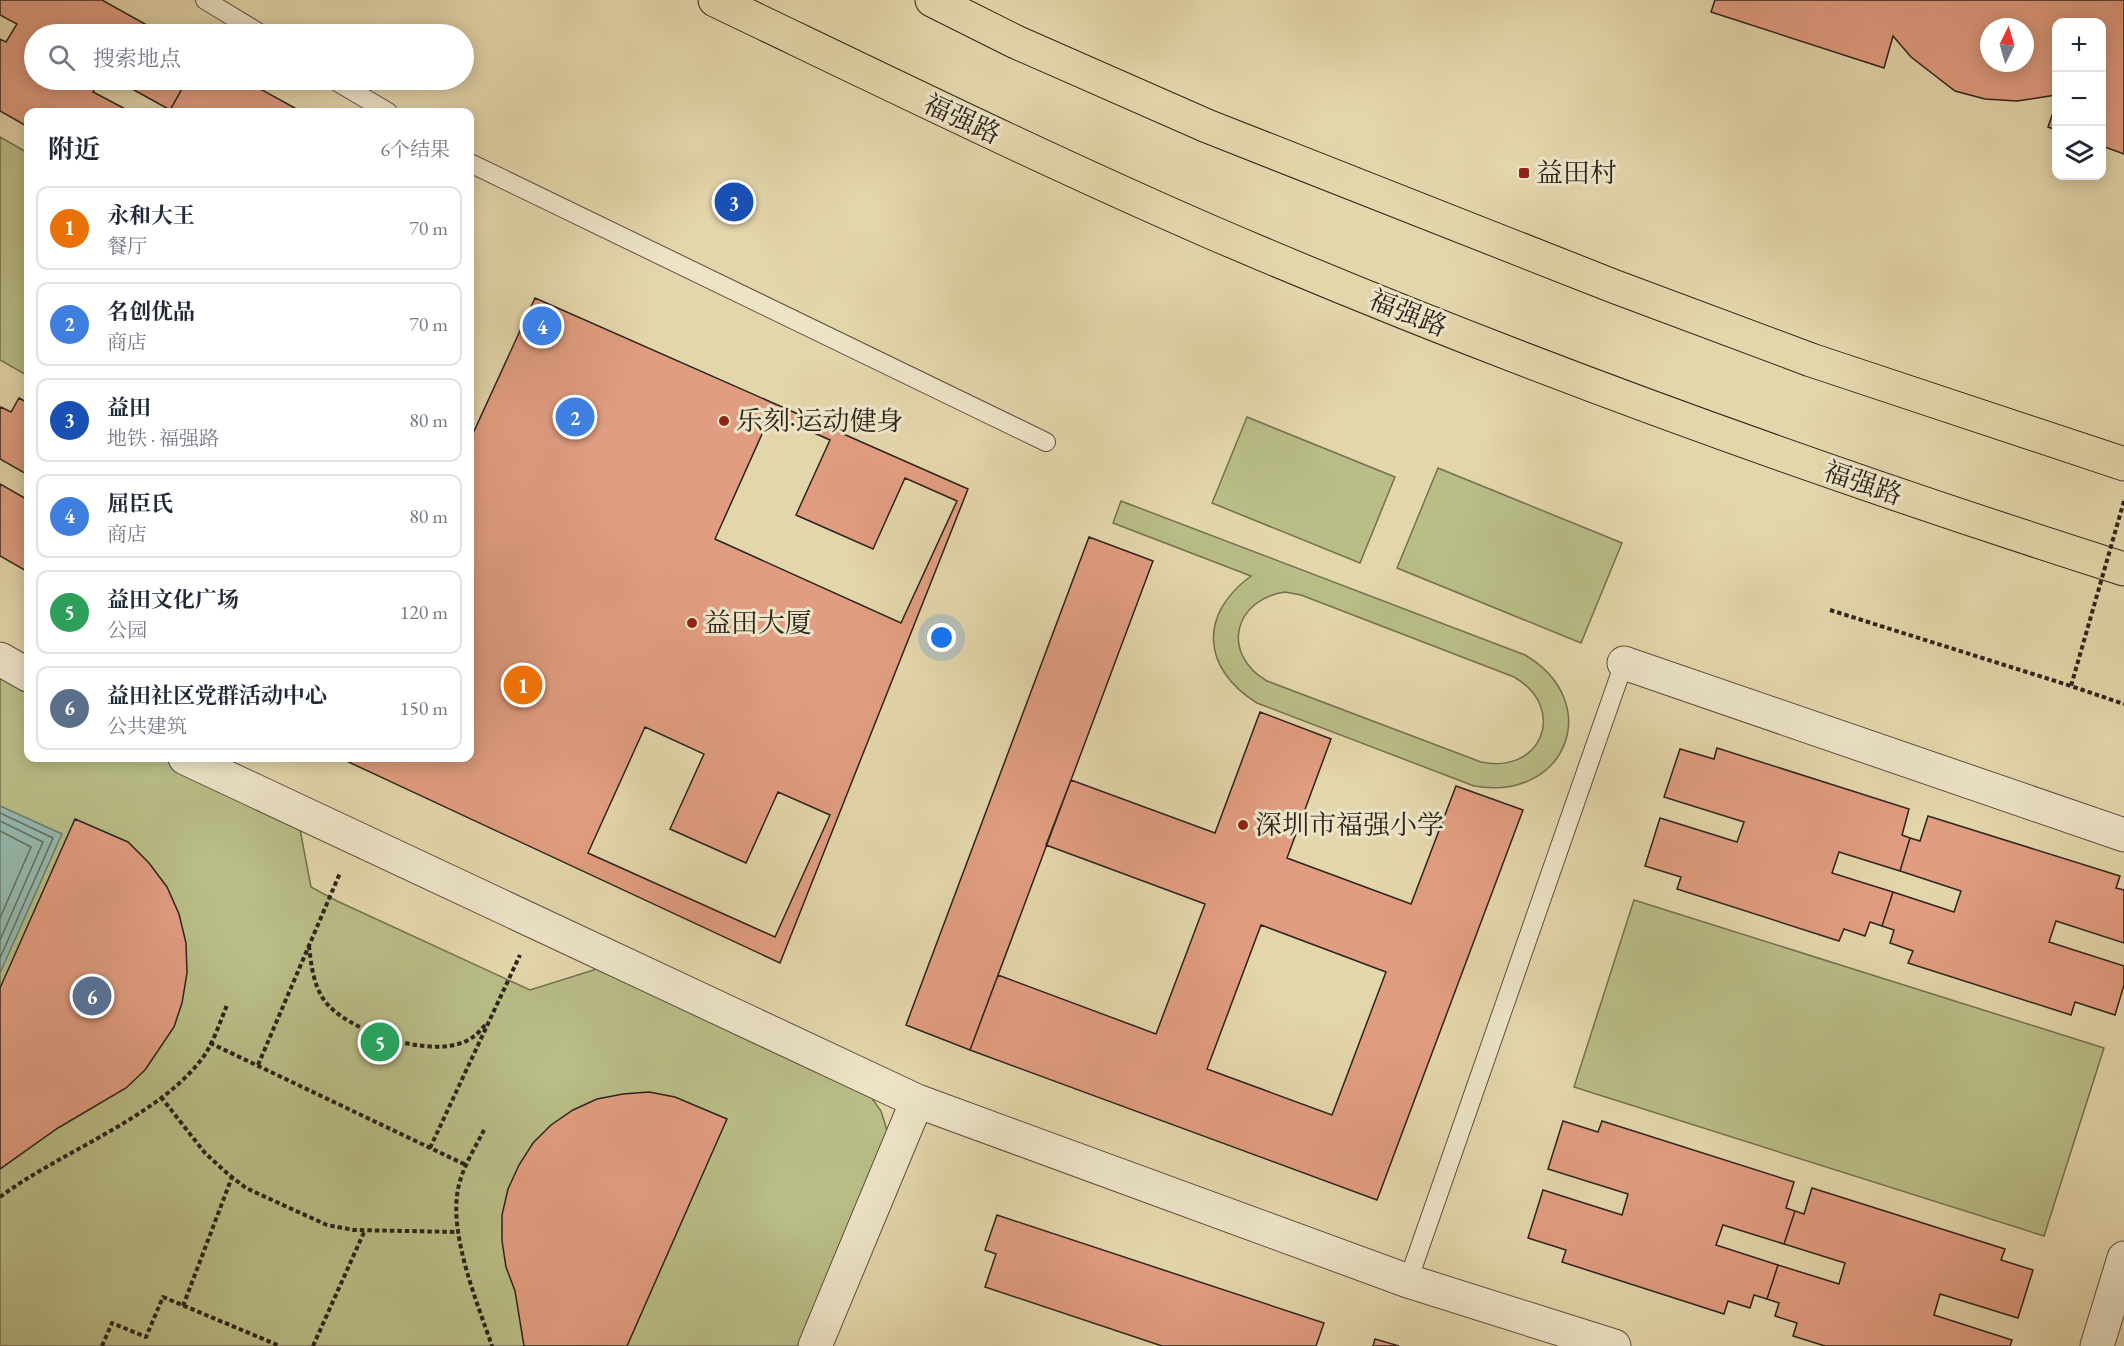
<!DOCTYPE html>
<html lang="zh">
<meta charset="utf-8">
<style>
:root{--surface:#fff;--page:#f2f2f3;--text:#1f2937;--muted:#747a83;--line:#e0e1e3;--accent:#8f2418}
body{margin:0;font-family:"EB Garamond","Noto Serif SC",serif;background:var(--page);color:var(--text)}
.controls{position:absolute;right:18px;top:18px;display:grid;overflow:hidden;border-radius:12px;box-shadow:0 3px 15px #0003}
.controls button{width:54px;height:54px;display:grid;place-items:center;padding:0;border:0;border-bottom:2px solid var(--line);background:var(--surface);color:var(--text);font:30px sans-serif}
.compass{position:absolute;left:1980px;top:18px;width:54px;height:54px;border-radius:50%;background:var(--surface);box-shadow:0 3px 15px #0003;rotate:5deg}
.you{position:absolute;left:942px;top:638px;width:21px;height:21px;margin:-15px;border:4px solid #fff;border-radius:50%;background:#1a73e8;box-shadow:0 0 0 9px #1a73e833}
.badge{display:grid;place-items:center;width:39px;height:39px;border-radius:50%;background:var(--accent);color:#fff;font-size:20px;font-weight:700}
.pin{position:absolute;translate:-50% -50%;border:3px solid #fff;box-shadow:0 2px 6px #0006}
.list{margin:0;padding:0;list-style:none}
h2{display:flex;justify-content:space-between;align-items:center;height:78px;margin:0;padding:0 24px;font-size:26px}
h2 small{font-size:20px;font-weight:400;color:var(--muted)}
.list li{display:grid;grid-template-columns:39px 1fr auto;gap:18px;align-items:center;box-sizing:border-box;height:84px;margin:0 12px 12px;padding:0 12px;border:2px solid var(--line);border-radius:12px}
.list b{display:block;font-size:22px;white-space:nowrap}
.list p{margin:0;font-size:20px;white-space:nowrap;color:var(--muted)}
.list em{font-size:20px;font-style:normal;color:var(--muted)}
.icon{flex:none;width:33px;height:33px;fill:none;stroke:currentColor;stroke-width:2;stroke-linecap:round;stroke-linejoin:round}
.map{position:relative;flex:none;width:2124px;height:1346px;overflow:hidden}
.search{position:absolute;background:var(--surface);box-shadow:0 3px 15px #0003;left:24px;top:24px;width:450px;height:66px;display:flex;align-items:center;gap:15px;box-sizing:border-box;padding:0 21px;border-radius:33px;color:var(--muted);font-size:22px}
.panel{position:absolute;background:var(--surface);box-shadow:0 3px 15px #0003;left:24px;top:108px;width:450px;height:654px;border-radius:12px}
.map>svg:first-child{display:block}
.green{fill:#b9bd86;stroke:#737050;stroke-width:1.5;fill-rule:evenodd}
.water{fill:#95b9ad;stroke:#6b7d73;stroke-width:1.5}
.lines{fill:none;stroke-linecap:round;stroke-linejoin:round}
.shore{stroke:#616e64;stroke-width:1.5}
.building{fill:#e19d81;stroke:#2d241b;stroke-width:1.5;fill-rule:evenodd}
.lane-casing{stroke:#5b503f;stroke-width:20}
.street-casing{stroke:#5b503f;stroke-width:35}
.primary-casing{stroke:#2d241b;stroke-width:35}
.path{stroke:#2d241b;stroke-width:4;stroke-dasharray:4.5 3;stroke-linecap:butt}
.lane{stroke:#ede4c8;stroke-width:18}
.street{stroke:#ede4c8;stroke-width:33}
.primary{stroke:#e4d6ab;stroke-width:33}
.path-bridge{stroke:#2d241b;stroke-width:4;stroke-dasharray:4.5 3;stroke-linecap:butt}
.poi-dot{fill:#8f2418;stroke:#ede4c8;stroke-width:2}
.labels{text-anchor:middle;stroke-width:6;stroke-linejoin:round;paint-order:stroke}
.street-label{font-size:27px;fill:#2d241b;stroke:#ede4c8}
.poi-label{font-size:27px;fill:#2d241b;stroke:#ede4c8;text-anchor:start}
</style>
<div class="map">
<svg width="2124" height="1346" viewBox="0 0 2124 1346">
<rect width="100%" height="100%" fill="#e4d6ab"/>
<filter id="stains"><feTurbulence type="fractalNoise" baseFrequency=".00333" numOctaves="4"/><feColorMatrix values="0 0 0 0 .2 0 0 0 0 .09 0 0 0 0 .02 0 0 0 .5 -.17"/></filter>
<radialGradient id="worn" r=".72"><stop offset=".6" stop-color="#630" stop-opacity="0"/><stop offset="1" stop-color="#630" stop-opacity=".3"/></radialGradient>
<path class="green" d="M0,137L28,153V376L0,360Z
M1247,417L1395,477L1360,563L1212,503Z
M1438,468L1622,543L1581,643L1397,568Z
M1121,501L1525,655C1605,702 1567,802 1474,786L1257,703C1201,668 1199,614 1251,576L1113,523ZM1285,592L1301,595L1514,677C1568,708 1542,775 1481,762L1267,681C1221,654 1233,600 1285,592Z
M0,668L28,683V758H172L299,824L311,887L337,901L530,990L603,967L869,1094L881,1111L891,1143L804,1346H0Z
M1634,900L2104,1048L2044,1236L1574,1087Z"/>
<path class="water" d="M0,806L62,834L0,973Z"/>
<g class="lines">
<path class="shore" d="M0,813L53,838L0,958
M0,821L43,842L0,940
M0,831L31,847L0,918"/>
</g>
<path class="building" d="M0,0H102L163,34H34V80H100L93,92L131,112H28V127L0,111V39L6,42L17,24L0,15Z
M1715,0H2124V154L2102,146V22H2056V95L2017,101L1985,99L1955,91L1911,57L1893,36L1884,68L1711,12ZM1989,27H2025V63H1989Z
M116,80H187L170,110Z
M187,80H244L302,112H175L170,110Z
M2056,104V130L2048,127Z
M535,298L968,489L780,963L340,758H470V440Z
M19,398L28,403V475L0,459V409L1,407L11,412Z
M771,414L830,440L796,515L873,549L905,478L957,501L901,623L715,539Z
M0,484L28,500V572L0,556Z
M1089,537L1153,561L970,1050L906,1025Z
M1260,712L1331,739L1287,858L1411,904L1456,786L1523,810L1377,1200L970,1050L998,975L1156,1034L1205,904L1046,845L1071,780L1215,833ZM1261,925L1386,972L1332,1115L1207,1069Z
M645,727L704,754L670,829L746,863L778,792L830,815L775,937L588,853Z
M1717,748L1909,809L1902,835L1910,838L1900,871L1839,852L1832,873L1893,892L1882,926L1870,922L1865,936L1844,929L1839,941L1677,889L1681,877L1645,866L1660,818L1737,842L1744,822L1664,797L1680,749L1714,759Z
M1928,816L2120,876L2116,888L2124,890V943L2056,921L2049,942L2124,966V985L2115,1015L2075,1002L2071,1015L1908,963L1913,951L1890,943L1894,930L1882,926L1893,892L1954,912L1961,891L1900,871L1910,838L1920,841Z
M75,819L128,842L149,863L167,887L179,914L186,943L187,973L182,1003L174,1027L145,1070L126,1088L58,1128L0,1169V988Z
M649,1092L675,1097L727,1119L627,1346H524L515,1291L506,1267L502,1241V1215L508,1189L519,1165L533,1143L551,1125L573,1110L597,1099L623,1094Z
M1563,1121L1598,1132L1602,1121L1794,1182L1786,1208L1795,1211L1784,1244L1723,1225L1716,1245L1778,1265L1767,1299L1754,1295L1750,1308L1728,1301L1724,1314L1562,1262L1566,1250L1528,1238L1543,1190L1622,1215L1628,1194L1548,1169Z
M1812,1188L2005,1249L2001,1260L2033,1270L2018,1318L1940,1294L1934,1315L2012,1340L2010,1346H1825L1793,1336L1797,1323L1775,1316L1779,1303L1767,1299L1778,1265L1839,1284L1845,1263L1784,1244L1795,1211L1804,1214Z
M997,1215L1324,1323L1316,1346H1162L985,1287L996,1254L985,1250Z
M1375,1339L1399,1346H1373Z"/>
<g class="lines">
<g class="lane-casing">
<path id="lane" d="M205,0L261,34
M334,80L388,112
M470,163L1046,442
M1408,1281L1624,663"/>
</g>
<g class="street-casing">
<path id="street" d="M0,659L28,675
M1624,663L2124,835
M185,758L917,1101L1408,1281L1614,1346
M815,1346L917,1101
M2097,1346L2124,1258"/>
</g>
<g class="primary-casing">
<path id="primary" d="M715,0C880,79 1045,160 1213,233C1511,361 1816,471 2124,569
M932,0L1016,42L1207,126L1613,286L1811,360L2124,464"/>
</g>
<path class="path" d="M1830,610L2071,686
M309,946C311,965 314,991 329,1006C356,1034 439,1062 473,1037C478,1034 482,1028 486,1024
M210,1043L466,1165
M258,1065L340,873
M161,1097L205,1153L228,1174L246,1188L294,1210L327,1225L354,1230L459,1232
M484,1130C475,1148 462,1168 458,1189C449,1235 477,1302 492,1346
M430,1148L520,955
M0,1197C61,1151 160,1117 204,1056C214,1041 220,1022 227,1005
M183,1306L232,1177
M102,1346L112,1323L146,1337L163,1297L280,1346
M313,1346L365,1230"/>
<use href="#lane" class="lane"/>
<use href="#street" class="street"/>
<use href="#primary" class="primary"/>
<path class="path-bridge" d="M2124,501L2071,686L2124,704"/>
</g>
<g class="poi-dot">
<rect x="1518" y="167" width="12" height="12" rx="3"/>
<circle cx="724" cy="421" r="6"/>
<circle cx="692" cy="623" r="6"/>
<circle cx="1243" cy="825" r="6"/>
</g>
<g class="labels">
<g class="street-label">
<text transform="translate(962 119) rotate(25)" y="9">福强路</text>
<text transform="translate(1408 313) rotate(22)" y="9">福强路</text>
<text transform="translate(1863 483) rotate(19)" y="9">福强路</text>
</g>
<g class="poi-label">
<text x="1536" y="182">益田村</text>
<text x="736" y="430">乐刻·运动健身</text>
<text x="704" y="632">益田大厦</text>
<text x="1255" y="834">深圳市福强小学</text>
</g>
</g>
<rect width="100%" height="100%" filter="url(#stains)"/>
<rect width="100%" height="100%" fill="url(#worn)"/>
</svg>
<div class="controls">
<button>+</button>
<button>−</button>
<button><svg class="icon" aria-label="layers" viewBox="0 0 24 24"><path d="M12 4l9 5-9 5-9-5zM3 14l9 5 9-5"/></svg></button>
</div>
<svg class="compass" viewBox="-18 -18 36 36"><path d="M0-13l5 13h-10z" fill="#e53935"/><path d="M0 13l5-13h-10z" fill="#747a83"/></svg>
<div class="you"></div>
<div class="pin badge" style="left:523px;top:685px;background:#e8710a">1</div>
<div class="pin badge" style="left:575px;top:417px;background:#3f7fe0">2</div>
<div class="pin badge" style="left:734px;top:202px;background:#1a4fb4">3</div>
<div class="pin badge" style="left:542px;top:326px;background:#3f7fe0">4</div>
<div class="pin badge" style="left:380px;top:1042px;background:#2e9e5b">5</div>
<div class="pin badge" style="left:92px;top:996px;background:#5c6f8a">6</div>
<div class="search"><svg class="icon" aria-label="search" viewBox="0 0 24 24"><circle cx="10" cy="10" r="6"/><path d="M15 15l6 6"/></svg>搜索地点</div>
<section class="panel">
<h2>附近<small>6个结果</small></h2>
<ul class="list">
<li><span class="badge" style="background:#e8710a">1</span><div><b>永和大王</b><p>餐厅</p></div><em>70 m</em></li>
<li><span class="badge" style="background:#3f7fe0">2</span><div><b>名创优品</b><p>商店</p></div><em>70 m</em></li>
<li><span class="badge" style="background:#1a4fb4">3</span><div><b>益田</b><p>地铁 · 福强路</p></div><em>80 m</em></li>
<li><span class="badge" style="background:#3f7fe0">4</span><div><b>屈臣氏</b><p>商店</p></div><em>80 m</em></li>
<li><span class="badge" style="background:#2e9e5b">5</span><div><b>益田文化广场</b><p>公园</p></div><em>120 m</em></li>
<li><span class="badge" style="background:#5c6f8a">6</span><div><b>益田社区党群活动中心</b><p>公共建筑</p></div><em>150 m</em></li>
</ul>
</section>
</div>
